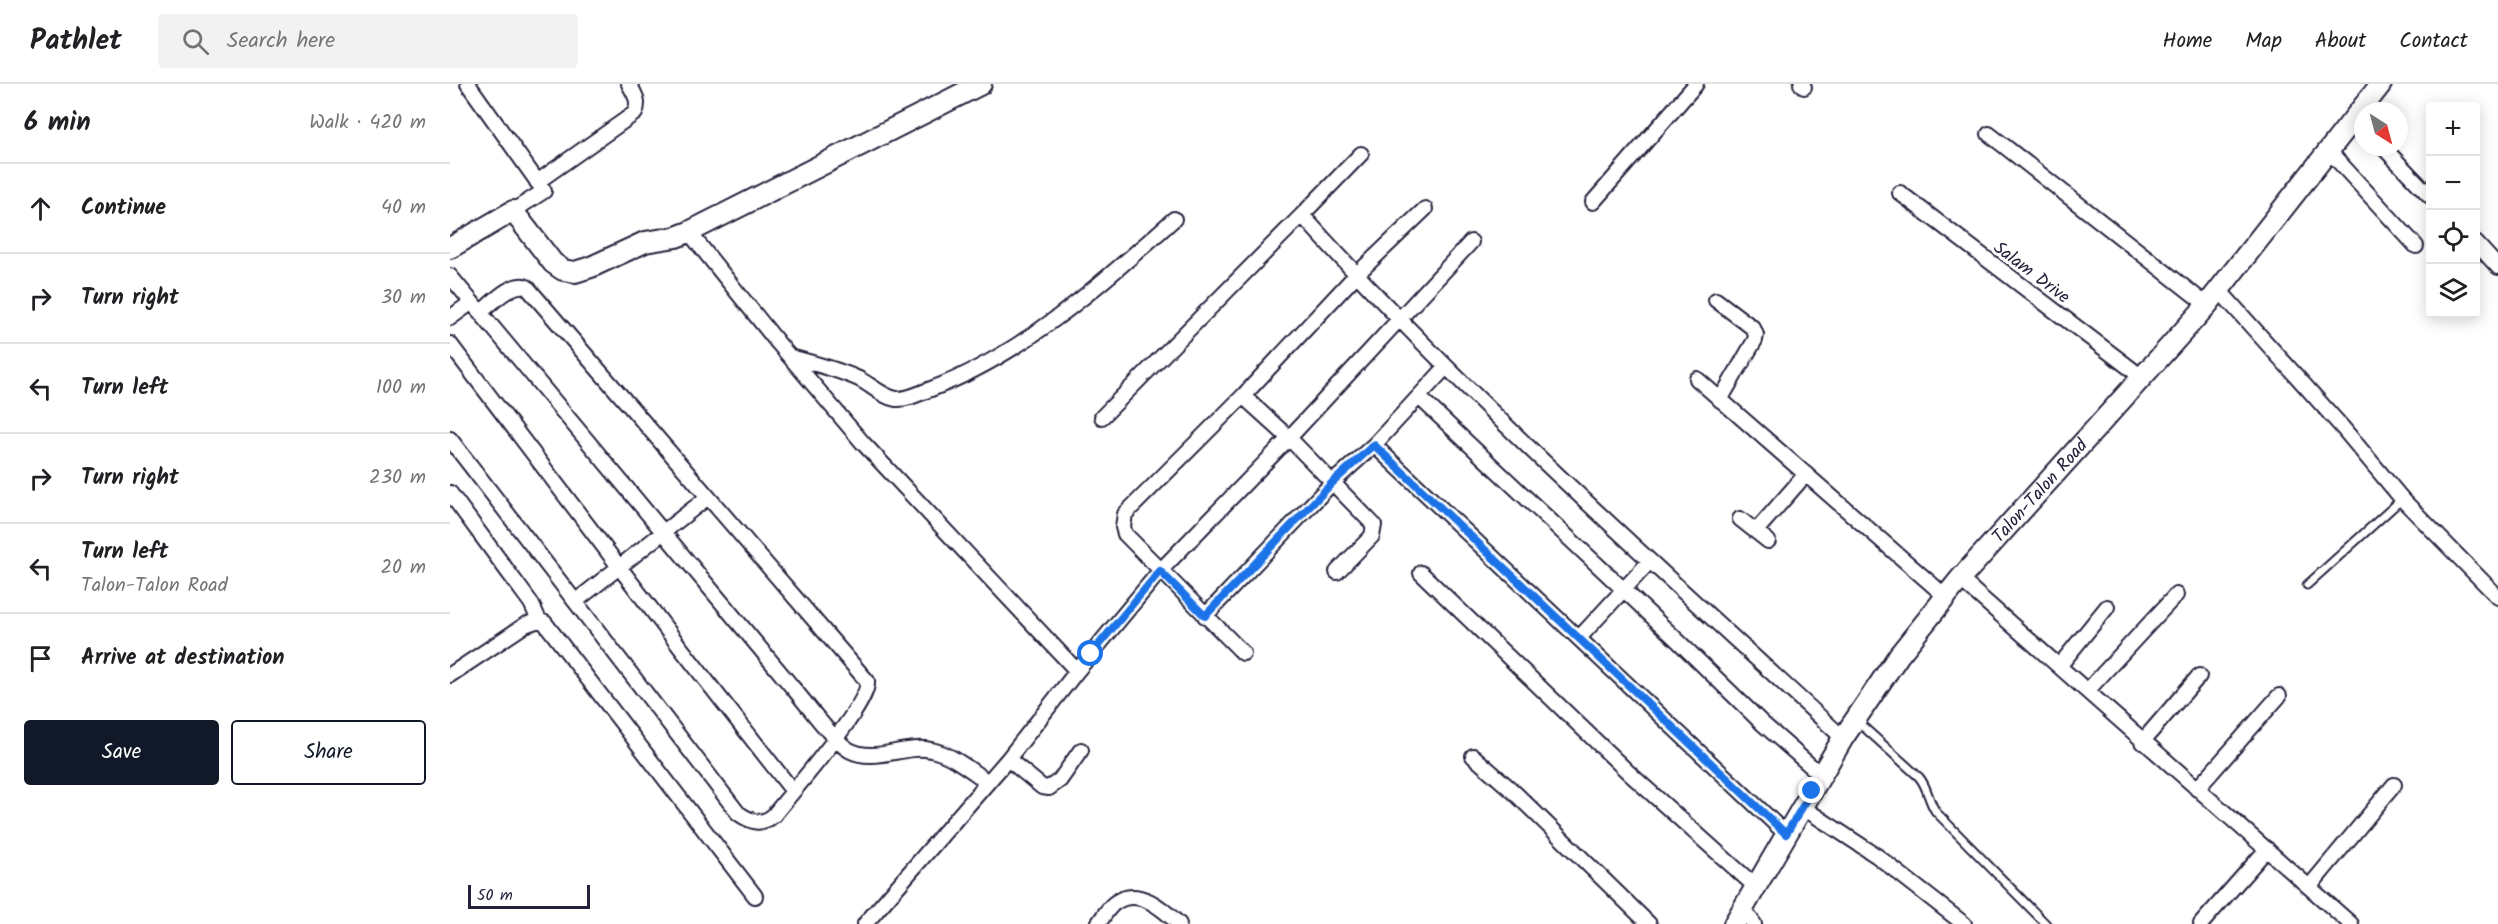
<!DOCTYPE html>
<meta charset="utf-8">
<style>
:root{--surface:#fff;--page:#f2f2f2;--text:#202124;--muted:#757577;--line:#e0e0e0;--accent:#111827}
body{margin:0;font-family:Kalam,sans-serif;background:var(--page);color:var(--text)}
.controls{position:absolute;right:18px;top:18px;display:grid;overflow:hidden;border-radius:6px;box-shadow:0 3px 15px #0003}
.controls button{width:54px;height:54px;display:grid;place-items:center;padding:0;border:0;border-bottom:2px solid var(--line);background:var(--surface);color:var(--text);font:30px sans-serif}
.compass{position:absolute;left:1904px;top:18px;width:54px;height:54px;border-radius:50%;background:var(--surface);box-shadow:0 3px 15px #0003;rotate:144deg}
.scale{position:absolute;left:18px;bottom:15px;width:122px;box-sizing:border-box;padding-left:6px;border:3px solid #22223b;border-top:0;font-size:16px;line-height:21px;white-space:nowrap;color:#22223b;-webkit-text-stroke:4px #fff;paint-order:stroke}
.stop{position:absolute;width:18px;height:18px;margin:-14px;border:4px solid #1a73e8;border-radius:50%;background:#fff}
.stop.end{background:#1a73e8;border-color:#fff;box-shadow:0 2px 6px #0008}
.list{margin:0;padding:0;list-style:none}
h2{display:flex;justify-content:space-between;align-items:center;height:78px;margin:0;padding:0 24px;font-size:26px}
h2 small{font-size:20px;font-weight:400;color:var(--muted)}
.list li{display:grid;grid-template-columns:39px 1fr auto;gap:18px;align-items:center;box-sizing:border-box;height:90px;padding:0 24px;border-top:2px solid var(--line)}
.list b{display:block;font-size:22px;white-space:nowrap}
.list p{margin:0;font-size:20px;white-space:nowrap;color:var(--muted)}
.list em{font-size:20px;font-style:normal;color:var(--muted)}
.actions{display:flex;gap:12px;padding:18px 24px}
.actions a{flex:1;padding:14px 0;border:2px solid var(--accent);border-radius:6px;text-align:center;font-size:21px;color:var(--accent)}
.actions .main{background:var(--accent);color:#fff}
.icon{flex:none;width:33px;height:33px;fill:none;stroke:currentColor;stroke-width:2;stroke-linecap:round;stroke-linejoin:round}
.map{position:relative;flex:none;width:2048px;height:840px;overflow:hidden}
header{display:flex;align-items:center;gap:36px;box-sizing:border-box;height:84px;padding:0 30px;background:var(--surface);border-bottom:2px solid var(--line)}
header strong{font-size:28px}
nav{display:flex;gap:33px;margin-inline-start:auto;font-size:21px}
.search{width:420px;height:54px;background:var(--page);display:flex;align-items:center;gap:15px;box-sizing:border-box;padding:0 21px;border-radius:6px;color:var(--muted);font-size:22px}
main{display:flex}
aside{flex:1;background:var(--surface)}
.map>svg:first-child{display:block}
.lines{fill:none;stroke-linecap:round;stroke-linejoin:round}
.lane-casing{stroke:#22223b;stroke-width:11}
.street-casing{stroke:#22223b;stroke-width:18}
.secondary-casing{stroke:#22223b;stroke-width:24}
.lane{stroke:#fff;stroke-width:7}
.street{stroke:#fff;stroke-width:14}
.secondary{stroke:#fff;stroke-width:20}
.route{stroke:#1a73e8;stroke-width:8}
.labels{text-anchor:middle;stroke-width:6;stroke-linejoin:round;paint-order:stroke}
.street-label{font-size:18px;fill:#22223b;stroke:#fff}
</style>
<header>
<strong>Pathlet</strong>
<div class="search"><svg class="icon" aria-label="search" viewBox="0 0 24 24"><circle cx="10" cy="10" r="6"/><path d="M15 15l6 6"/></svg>Search here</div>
<nav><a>Home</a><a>Map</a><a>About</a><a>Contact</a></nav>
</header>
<main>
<aside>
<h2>6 min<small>Walk · 420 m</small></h2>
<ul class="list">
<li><svg class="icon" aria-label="ahead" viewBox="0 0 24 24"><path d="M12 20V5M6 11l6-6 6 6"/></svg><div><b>Continue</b></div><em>40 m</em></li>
<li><svg class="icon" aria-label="right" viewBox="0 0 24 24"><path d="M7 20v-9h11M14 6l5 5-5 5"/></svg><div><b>Turn right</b></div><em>30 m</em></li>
<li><svg class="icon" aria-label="left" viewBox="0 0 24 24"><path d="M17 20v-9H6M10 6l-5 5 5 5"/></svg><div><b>Turn left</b></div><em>100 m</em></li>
<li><svg class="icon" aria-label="right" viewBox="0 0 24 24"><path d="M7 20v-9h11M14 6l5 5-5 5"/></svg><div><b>Turn right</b></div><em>230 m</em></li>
<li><svg class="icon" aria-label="left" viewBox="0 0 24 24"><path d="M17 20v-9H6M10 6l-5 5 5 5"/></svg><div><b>Turn left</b><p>Talon-Talon Road</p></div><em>20 m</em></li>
<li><svg class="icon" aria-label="arrive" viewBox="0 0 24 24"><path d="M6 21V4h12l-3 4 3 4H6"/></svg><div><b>Arrive at destination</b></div></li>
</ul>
<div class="actions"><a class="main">Save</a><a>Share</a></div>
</aside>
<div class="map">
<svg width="2048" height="840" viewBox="0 0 2048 840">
<rect width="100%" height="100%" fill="#fff"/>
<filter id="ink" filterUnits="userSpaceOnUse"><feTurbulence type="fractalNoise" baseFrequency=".0167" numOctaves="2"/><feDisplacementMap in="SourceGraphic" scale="12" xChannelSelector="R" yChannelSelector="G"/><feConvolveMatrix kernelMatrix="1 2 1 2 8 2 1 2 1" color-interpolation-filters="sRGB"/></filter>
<g filter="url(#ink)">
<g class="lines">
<g class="lane-casing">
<path id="lane" d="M1857,501L1952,415
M1408,638L1469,693C1478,703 1478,717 1486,728L1596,840"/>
</g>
<g class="street-casing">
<path id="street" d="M18,0L94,107L63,127
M1351,0L1354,3
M1539,50L1757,221
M1933,63L1980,112
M1880,68L1966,162
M87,98L185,29C190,17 185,11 179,0
M1450,109L1693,294
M1143,118L1246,0
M852,131L911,70
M239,148L328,259L413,359L627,587
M2026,159L2048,183
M0,192L343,604C357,620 382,656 399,666C425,680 454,660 481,666C502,670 521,687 538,698
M1769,206L1892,343L1952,415L2048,513
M1266,216L1303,244L1306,251L1305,256L1270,316
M0,234L22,218
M0,260L230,563L342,706
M340,273C363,279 387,285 409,295C421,301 433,313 446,315C457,316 470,309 481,305C573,271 652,199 724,135
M1247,295L1495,512
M793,312L839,354L924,441L922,452L887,488
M969,313L1225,554L1313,640L1371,691
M652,333L852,131C1019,317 1208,484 1393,654
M0,355L288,729C301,738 311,742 324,731C340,710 422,618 417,597L77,203C63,196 41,220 30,229
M924,361L1336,750
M0,409L81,519L89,536
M1290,435L1318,457
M1306,447L1356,390
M971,489L1179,689L1306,803
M1510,495L1901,840
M126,517L258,413
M755,532L882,399L924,361L996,283
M1129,554L1200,477
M793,569L675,450L673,443L675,430L793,312L906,191L975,125
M1610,581L1657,523
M0,591L75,541L89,536L95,539L305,812
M1637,607L1726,511
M1692,658L1749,592
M1023,672L1065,709L1199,840
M558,675L592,703L599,704L610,696L631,666
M1747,705L1829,612
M1352,723L1427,772L1514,840
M1860,802L1944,701
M1293,825L1304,840
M415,840L558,675L627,587L710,487L839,354L1021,158
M648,840C653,833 659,822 666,818C689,803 713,825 729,840
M1751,840L1817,765"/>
</g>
<g class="secondary-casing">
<g id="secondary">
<path d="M0,164L63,127L103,179L113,186L125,188L141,183L195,158L226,153L239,148L531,0"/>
<path id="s1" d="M1284,840L1393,654L1449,571L1510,495L1757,221L1931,0"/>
</g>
</g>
<use href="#lane" class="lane"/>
<use href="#street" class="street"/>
<use href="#secondary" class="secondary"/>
</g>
</g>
<g class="lines" filter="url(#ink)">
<path class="route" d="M641,570L710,487L755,532L882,399L924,361L1336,750L1362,707"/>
</g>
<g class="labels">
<g class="street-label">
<text transform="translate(1582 188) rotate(37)" y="6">Salam Drive</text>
<text dy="6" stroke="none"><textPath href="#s1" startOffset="532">Talon-Talon Road</textPath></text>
</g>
</g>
</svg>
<div class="controls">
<button>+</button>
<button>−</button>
<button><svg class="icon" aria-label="locate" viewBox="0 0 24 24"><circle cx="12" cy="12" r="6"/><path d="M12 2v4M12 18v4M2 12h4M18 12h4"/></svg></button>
<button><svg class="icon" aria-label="layers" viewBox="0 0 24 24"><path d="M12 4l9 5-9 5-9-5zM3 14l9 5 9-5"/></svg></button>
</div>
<svg class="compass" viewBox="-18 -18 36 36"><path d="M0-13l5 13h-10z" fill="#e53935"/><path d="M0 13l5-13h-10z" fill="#757577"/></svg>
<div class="scale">50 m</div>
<div class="stop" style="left:641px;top:570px"></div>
<div class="stop end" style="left:1362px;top:707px"></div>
</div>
</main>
